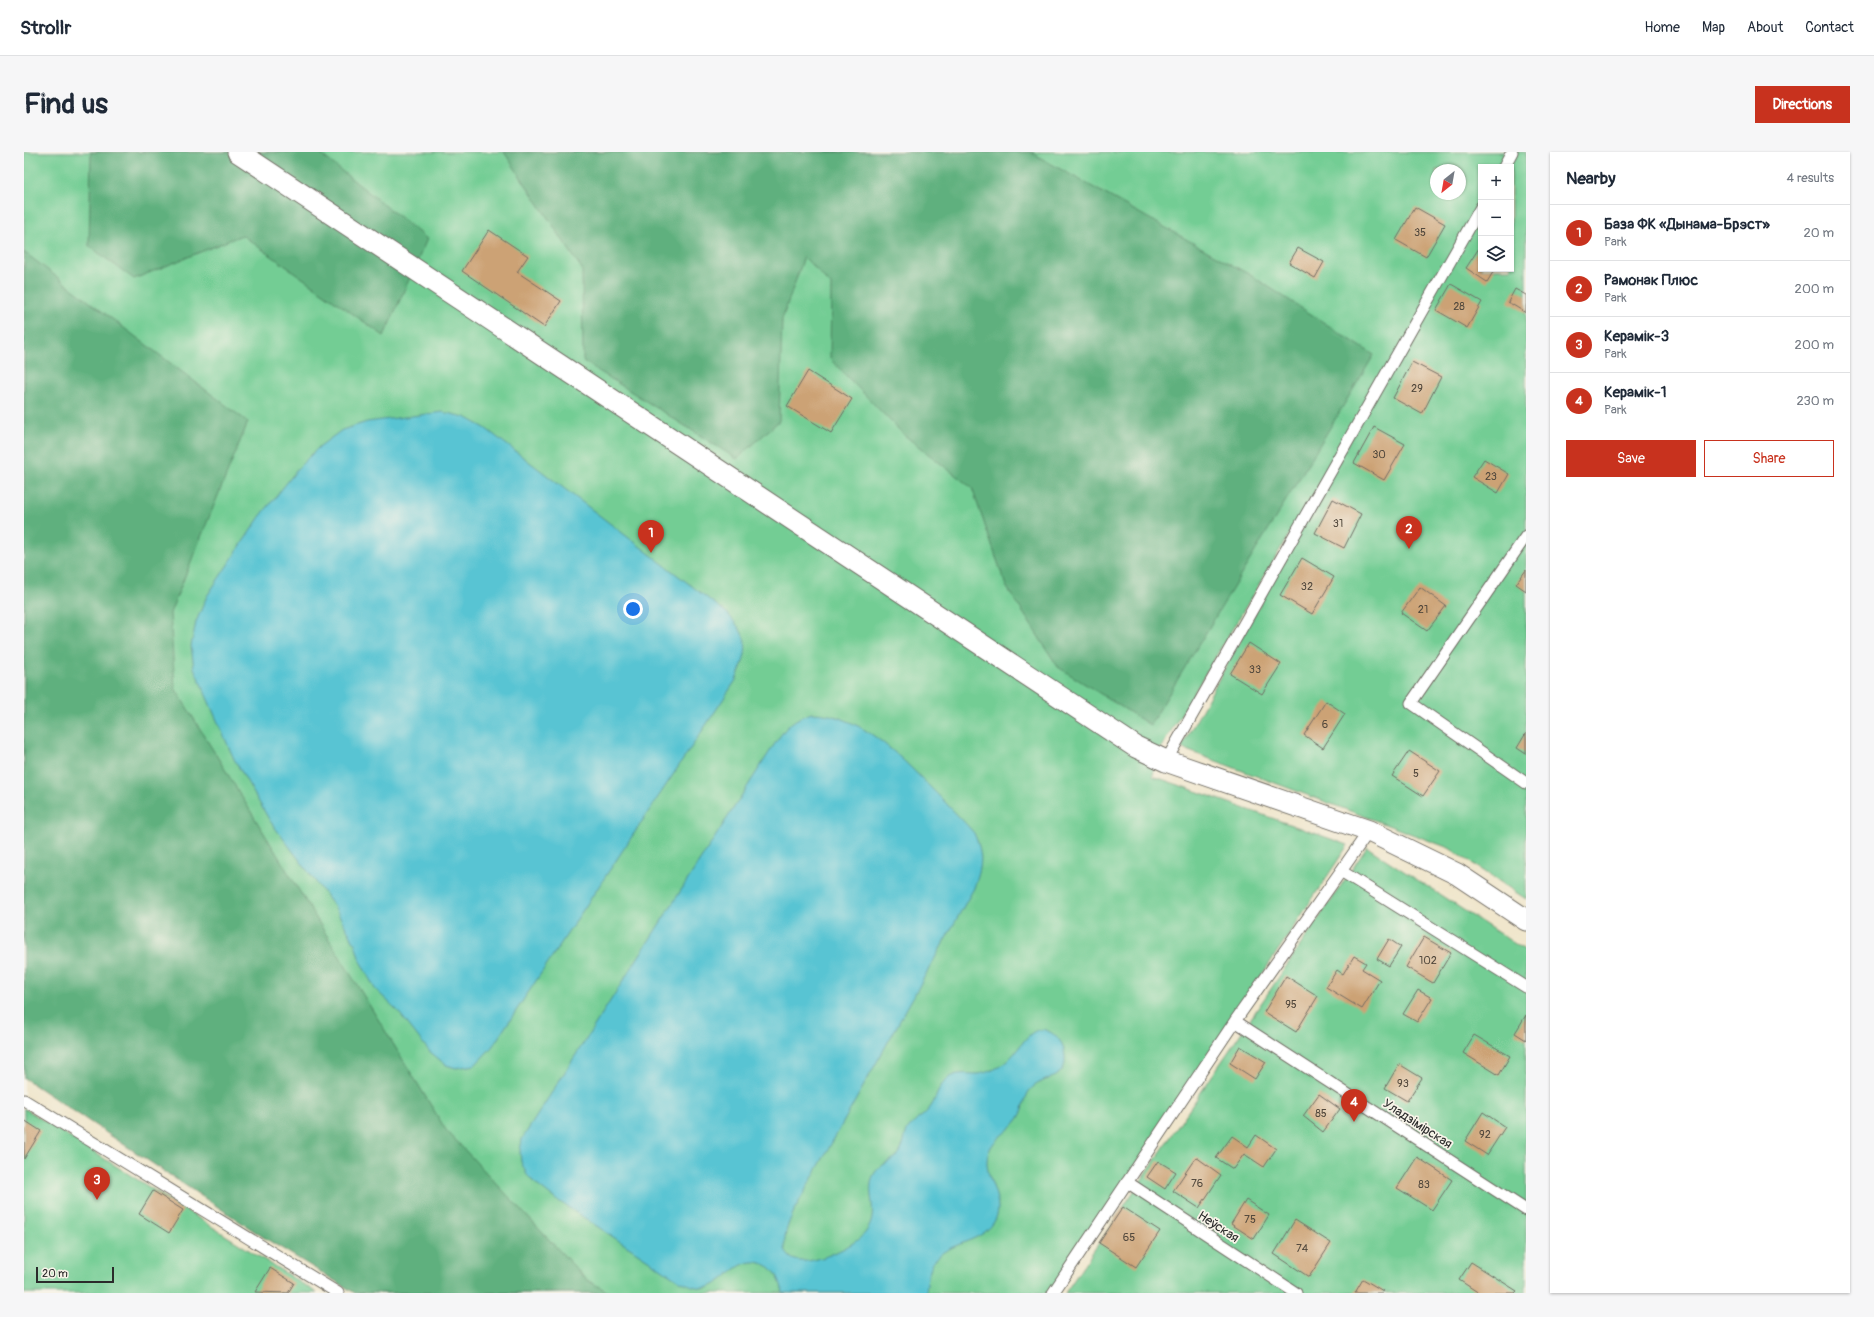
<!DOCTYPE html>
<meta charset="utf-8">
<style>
:root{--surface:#fff;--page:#f6f6f7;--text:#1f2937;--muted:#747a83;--line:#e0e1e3;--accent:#c8321e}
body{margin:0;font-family:Pangolin,sans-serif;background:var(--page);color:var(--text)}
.controls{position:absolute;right:12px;top:12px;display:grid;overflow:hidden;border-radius:0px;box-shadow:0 1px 3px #0004}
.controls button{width:36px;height:36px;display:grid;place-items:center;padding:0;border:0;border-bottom:1px solid var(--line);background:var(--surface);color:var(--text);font:20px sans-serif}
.compass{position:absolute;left:1406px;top:12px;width:36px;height:36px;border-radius:50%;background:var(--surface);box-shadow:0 1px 3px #0004;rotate:211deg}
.scale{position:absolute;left:12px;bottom:10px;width:78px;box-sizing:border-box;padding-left:4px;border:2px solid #2b2b2b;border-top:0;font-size:11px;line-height:14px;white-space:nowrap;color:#2b2b2b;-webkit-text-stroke:3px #f7f3e8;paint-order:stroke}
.you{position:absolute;left:609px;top:457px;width:14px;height:14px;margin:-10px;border:3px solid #fff;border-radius:50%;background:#1a73e8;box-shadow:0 0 0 6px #1a73e833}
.badge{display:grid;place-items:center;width:26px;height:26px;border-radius:50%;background:var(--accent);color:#fff;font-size:13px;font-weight:700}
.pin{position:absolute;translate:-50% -33px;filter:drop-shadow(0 1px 2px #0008)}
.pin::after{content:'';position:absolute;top:21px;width:14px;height:12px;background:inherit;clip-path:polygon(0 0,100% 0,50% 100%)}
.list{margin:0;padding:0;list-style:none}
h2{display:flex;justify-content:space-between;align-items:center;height:52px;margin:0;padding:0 16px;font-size:17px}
h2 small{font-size:13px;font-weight:400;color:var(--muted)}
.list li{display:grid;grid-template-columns:26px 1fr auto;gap:12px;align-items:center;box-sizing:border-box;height:56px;padding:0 16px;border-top:1px solid var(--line)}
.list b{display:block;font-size:15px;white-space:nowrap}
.list p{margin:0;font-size:13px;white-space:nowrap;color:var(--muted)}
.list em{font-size:13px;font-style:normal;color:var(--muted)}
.actions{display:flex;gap:8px;padding:12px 16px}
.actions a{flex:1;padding:9px 0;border:1px solid var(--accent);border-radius:0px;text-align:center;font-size:14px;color:var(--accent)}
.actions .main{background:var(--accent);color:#fff}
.icon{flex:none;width:22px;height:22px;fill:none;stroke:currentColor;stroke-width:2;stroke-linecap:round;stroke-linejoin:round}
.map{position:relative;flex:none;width:1502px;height:1141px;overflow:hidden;border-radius:0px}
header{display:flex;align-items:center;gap:24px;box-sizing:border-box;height:56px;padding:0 20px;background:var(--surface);border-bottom:1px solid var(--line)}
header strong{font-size:19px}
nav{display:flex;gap:22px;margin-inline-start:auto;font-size:14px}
.intro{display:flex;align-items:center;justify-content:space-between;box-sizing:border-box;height:96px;padding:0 24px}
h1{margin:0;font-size:28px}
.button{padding:10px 18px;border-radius:0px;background:var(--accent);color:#fff;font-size:14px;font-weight:700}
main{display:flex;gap:24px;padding:0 24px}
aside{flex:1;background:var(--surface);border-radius:0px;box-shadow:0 1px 3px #0004}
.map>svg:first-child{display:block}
.green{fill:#73cd94;stroke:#4f7c60;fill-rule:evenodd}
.forest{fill:#5eb07e;stroke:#446e54}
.water{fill:#59c4d3;stroke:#42787f}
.building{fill:#cca274}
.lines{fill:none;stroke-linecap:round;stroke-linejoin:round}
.lane-casing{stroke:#706c63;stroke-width:13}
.street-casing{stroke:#706c63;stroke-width:23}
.lane{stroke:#fff;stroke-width:11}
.street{stroke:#fff;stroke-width:21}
.labels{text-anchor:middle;stroke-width:3.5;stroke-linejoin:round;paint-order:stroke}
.number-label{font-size:11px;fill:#53493d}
.street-label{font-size:13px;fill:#2b2b2b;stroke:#f7f3e8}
</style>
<header>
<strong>Strollr</strong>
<nav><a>Home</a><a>Map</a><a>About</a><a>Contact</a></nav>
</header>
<div class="intro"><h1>Find us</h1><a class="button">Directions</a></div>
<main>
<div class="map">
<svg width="1502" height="1141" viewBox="0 0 1502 1141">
<rect width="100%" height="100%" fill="#f7f3e8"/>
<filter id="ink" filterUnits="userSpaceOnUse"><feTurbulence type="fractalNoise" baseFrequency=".025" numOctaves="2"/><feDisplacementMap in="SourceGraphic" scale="8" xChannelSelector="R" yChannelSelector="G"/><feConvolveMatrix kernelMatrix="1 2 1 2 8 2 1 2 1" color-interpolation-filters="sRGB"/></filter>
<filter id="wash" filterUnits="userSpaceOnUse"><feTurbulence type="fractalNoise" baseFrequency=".012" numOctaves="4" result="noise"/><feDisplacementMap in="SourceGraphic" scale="16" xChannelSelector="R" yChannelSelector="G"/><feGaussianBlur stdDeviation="0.9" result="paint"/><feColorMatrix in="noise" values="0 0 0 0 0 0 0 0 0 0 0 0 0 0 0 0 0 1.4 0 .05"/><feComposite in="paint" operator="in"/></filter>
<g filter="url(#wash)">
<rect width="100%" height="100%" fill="#f0e6cc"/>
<path class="green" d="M0,0H1502V747L1425,696L1157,596L1369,210L1132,604L1129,624L1324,693L1027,1141H356L0,911ZM1457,15H1487V117H1457ZM1412,18H1436V42H1412Z
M1343,695L1502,799V1141H1041Z
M0,956L293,1141H0Z"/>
<path class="forest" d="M67,0H294L403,87L360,184L218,83L110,127L65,94Z
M480,0H1006L1228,124L1350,203L1126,573L1034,515L982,434L948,336L880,283L806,207L807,133L780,105L758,167L755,269L713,307L559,209L558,117Z
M0,100L224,270L146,461L151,536L422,978L563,1128L586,1141H331L239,1085L0,926Z"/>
<path class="water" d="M418,260L441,265L461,276L703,461C726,487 726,496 712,528L468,895L451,913L432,916L422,913L405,899L373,858L351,837L336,809L331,792L310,754L246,669L210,607L170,516L167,494L172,470L183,444L235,366L276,314L296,294L318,278L343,270Z
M788,561C840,561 885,614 919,648C929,659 940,669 950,681C960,704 958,712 950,736L772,1055C766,1068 759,1081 761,1096C767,1127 830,1095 841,1081C857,1061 841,1044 849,1024C854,1013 865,1011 873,1004C880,997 879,987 883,979C888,970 899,965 905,957C912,949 913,937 921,929C930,919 941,922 953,922C965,921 977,915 985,907C997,897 1007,869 1026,880C1033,884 1039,891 1040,898C1047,930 1020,922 1006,938C1000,945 1001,956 996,964C989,977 974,983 967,995C952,1021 985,1045 970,1070C956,1093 922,1089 909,1111C904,1120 903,1131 902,1141H759C757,1131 753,1118 742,1113C714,1100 704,1133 680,1136C672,1136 663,1132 656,1129L527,1044L513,1033L503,1023L497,1010L496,999L498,987L748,596C761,577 765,568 788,561Z"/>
<g id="blocks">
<path class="building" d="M1391,55L1421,72L1402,105L1372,88Z
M465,78L504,104L493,120L537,149L520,175L438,119Z
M1457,93V117H1471L1463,130L1442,116Z
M1274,96L1300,110L1291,126L1265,111Z
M1427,132L1458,150L1443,176L1412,158Z
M1491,137L1502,143V161L1484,150Z
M1388,210L1417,225L1398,262L1369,246Z
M784,219L828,247L807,281L763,254Z
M1350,275L1381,292L1360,328L1330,311Z
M1460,307L1485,322L1474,341L1448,325Z
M1309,347L1337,362L1320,396L1291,381Z
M1278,406L1310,425L1288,462L1256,443Z
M1502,418V439L1492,432Z
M1396,435L1422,454L1403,479L1377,461Z
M1225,491L1257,512L1238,542L1206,522Z
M1302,549L1321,562L1299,596L1280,583Z
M1502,581V602L1493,596Z
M1385,599L1416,619L1399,644L1368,624Z
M1400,785L1427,801L1409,831L1382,815Z
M1365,787L1377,795L1365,814L1353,807Z
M1330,804L1342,811L1338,817L1356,828L1338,857L1302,835L1313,818L1319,822Z
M1262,824L1294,844L1272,880L1240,860Z
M1394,838L1408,846L1393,870L1379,862Z
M1502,863V888L1491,881Z
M1450,883L1486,904L1475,923L1439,901Z
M1216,894L1242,910L1231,927L1206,911Z
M1375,912L1398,926L1383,949L1361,936Z
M1295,942L1316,957L1299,980L1279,964Z
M1459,960L1481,975L1463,1003L1441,989Z
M0,968L17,979L0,1007Z
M1232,983L1252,997L1240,1015L1220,1002L1209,1017L1192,1006L1208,984L1224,995Z
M1172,1005L1197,1023L1175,1056L1149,1039Z
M1393,1005L1428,1028L1408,1058L1373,1036Z
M1134,1009L1152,1020L1141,1037L1123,1025Z
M129,1039L159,1058L145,1081L115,1062Z
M1222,1048L1245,1063L1230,1087L1207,1072Z
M1099,1055L1136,1079L1112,1115L1075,1091Z
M1271,1068L1307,1091L1285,1125L1250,1102Z
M1447,1110L1493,1139L1491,1141H1455L1435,1128Z
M246,1116L270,1131L264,1141L231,1140Z
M1339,1127L1359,1139L1358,1141H1331Z"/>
</g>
</g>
<g filter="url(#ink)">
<use href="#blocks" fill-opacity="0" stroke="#706c63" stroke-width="1"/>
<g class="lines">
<g class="lane-casing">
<path id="lane" d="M1480,15L1488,0
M1502,384L1387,551L1502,631
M1142,609L1457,55
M1317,719L1345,679
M1211,869L1502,1058
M0,948L314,1141
M1103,1030L1272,1141
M1029,1141L1211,869L1317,719L1502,835"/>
</g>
<g class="street-casing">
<path id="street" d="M214,0L1112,595L1142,609L1345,679L1433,722L1502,768"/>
</g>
<use href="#lane" class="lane"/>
<use href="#street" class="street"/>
</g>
</g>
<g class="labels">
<g class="number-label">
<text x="1396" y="84">35</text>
<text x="1435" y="158">28</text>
<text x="1393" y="240">29</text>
<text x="1355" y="306">30</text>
<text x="1467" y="328">23</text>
<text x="1314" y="375">31</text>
<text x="1283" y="438">32</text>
<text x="1399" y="461">21</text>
<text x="1231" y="521">33</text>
<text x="1301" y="576">6</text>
<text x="1392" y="625">5</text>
<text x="1404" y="812">102</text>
<text x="1267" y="856">95</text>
<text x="1379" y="935">93</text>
<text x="1297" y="965">85</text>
<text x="1461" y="986">92</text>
<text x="1173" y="1035">76</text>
<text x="1400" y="1036">83</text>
<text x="1226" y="1071">75</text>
<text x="1105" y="1089">65</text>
<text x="1278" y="1100">74</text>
</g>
<g class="street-label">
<text transform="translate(1394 971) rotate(33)" y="5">Уладзімірская</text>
<text transform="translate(1195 1074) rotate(33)" y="5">Неўская</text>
</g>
</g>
</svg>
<div class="controls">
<button>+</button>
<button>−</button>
<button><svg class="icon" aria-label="layers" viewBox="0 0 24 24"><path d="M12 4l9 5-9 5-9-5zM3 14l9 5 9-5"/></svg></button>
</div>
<svg class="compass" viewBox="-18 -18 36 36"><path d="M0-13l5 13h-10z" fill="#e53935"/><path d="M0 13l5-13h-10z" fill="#747a83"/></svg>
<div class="scale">20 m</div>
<div class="you"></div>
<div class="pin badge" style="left:627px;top:401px">1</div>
<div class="pin badge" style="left:1385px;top:397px">2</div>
<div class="pin badge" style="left:73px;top:1048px">3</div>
<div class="pin badge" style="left:1330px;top:970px">4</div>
</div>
<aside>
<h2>Nearby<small>4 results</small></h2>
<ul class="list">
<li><span class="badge">1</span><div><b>База ФК «Дынама-Брэст»</b><p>Park</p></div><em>20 m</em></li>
<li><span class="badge">2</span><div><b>Рамонак Плюс</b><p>Park</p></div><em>200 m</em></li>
<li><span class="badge">3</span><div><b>Керамік-3</b><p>Park</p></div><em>200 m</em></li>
<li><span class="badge">4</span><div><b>Керамік-1</b><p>Park</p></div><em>230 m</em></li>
</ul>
<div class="actions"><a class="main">Save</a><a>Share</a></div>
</aside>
</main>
